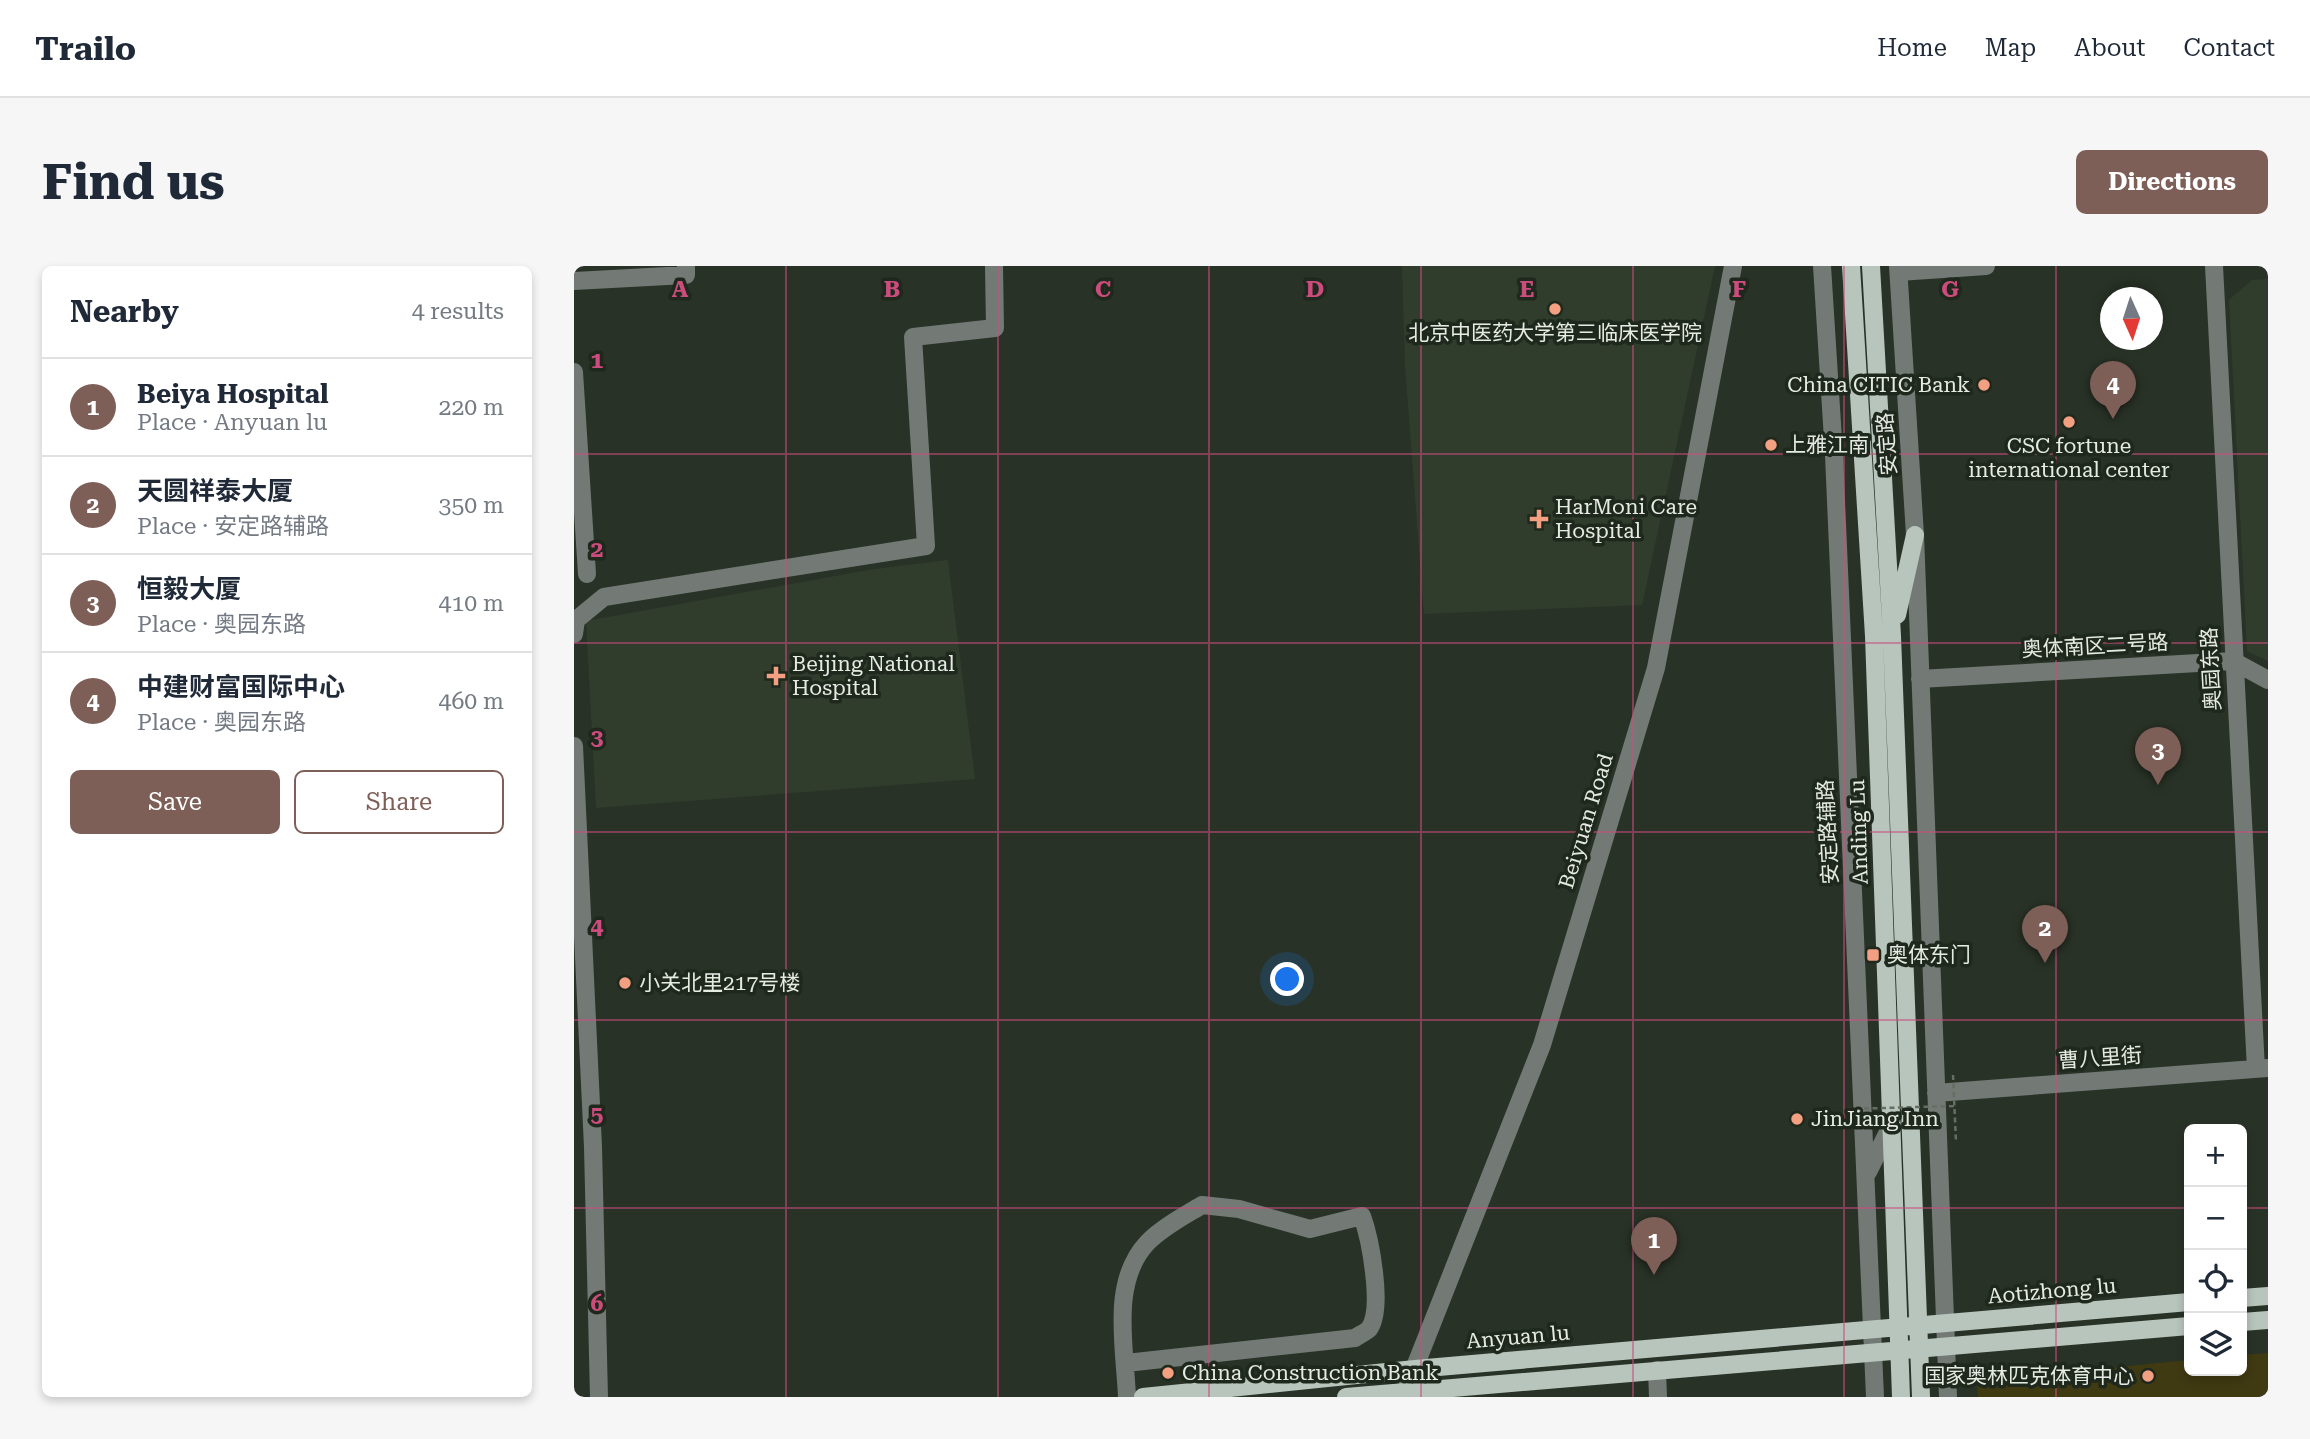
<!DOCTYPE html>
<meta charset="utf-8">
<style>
:root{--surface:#fff;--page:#f6f6f7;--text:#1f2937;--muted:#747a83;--line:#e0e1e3;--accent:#7e5f58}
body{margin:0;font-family:"Roboto Serif","Noto Sans SC",serif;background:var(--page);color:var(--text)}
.controls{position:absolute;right:21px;bottom:21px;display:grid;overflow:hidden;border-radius:10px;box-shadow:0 4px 10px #0003}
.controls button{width:63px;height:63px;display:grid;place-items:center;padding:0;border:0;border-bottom:2px solid var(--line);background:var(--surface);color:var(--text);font:35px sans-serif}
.compass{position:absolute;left:1526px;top:21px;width:63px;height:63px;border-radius:50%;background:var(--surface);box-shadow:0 4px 10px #0003;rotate:177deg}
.you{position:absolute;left:714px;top:714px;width:24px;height:24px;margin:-18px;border:5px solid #fff;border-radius:50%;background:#1a73e8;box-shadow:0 0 0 10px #1a73e833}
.badge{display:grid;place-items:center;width:46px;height:46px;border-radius:50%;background:var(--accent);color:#fff;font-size:23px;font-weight:700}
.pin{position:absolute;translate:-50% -58px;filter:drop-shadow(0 2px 4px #0008)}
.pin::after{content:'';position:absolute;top:37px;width:24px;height:21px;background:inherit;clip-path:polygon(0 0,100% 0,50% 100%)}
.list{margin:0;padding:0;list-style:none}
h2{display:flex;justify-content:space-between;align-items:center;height:91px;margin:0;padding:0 28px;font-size:30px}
h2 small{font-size:23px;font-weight:400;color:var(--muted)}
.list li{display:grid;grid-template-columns:46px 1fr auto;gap:21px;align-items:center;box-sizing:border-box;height:98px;padding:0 28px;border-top:2px solid var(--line)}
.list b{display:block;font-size:26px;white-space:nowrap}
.list p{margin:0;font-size:23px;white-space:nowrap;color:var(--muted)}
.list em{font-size:23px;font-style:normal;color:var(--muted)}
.actions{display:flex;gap:14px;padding:21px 28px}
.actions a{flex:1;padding:16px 0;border:2px solid var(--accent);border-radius:10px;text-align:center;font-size:24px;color:var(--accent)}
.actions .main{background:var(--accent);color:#fff}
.icon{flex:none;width:38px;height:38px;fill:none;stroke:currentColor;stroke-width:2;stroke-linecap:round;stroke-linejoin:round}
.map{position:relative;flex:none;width:1694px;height:1131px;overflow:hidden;border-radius:10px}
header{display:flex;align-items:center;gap:42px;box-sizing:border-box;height:98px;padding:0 35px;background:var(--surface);border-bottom:2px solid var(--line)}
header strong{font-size:33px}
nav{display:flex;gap:38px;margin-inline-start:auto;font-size:24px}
.intro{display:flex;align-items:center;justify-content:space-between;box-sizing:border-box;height:168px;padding:0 42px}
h1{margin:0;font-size:49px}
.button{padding:18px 32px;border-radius:10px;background:var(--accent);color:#fff;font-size:24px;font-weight:700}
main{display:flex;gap:42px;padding:0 42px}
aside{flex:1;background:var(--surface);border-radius:10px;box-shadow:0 4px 10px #0003}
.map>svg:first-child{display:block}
.built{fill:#303d2d}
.green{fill:#403a12}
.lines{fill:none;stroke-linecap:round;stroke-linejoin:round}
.minor{stroke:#737a76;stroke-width:18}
.major{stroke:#b7c5bc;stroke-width:18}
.path-bridge{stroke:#666e63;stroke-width:2.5;stroke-dasharray:5 3.5;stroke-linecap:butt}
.grid{fill:none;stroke:#cb4c7d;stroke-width:2;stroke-opacity:0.55}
.poi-dot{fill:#f2a081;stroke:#1f281d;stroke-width:2.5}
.labels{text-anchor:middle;stroke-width:7;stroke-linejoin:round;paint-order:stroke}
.poi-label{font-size:21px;fill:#e5eae3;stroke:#1f281d;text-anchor:start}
.street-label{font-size:21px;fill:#e5eae3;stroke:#1f281d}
.grid-label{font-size:23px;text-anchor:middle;font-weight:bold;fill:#cb4c7d;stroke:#1f281d;stroke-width:7;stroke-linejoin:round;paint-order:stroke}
</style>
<header>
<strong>Trailo</strong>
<nav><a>Home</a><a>Map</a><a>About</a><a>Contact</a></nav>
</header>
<div class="intro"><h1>Find us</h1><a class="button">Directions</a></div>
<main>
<aside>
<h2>Nearby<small>4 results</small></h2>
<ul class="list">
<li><span class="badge">1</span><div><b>Beiya Hospital</b><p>Place · Anyuan lu</p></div><em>220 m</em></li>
<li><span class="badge">2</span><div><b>天圆祥泰大厦</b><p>Place · 安定路辅路</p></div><em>350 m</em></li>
<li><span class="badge">3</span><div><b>恒毅大厦</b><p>Place · 奥园东路</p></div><em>410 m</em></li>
<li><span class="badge">4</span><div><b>中建财富国际中心</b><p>Place · 奥园东路</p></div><em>460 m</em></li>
</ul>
<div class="actions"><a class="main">Save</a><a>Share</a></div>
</aside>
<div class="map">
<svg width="1694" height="1131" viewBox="0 0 1694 1131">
<rect width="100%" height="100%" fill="#293226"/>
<path class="built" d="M828,0H1141L1068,339L850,348L831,100Z
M1694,13V395L1673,385L1655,34L1678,14Z
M374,294L401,513L22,542L12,355L294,304Z"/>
<path class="green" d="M1694,1087V1131H1404L1403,1115L1615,1094V1105H1668V1089Z"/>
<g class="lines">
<path class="minor" d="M1248,0L1260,189L1301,1131
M1324,0L1341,269L1374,1131
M1640,0L1682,803
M1325,6L1412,0
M0,15L112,9V0
M0,106L13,308
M0,368L2,354L30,331L352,280L339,71L421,62L420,0
M1346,413L1659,395L1694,414
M0,480L19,881L25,1131
M1362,827L1694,802
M1294,906L1318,858
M552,1097L781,1072C785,1069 792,1066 795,1063C810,1043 796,972 788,950L736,963L665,943L628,939C610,950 589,961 574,976C536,1015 551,1081 553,1131
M1083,1104L1084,1131
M829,1131L968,779L1082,402L1159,0"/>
<path class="major" d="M1277,0L1300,370L1327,1131
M1297,0L1318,370L1347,1131
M1323,349L1341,269
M1668,1032L1694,1030
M1668,1056L1694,1054
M569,1131L841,1103L1615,1036
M772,1131L1615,1060"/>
<path class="path-bridge" d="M1379,809L1382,876
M1273,843L1380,840"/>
</g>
<path class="grid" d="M212,0V1131M424,0V1131M635,0V1131M847,0V1131M1059,0V1131M1270,0V1131M1482,0V1131M0,188H1694M0,377H1694M0,566H1694M0,754H1694M0,942H1615M1668,942H1694"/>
<g class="poi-dot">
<circle cx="981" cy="43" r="7"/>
<circle cx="1410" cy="119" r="7"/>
<circle cx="1495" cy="156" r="7"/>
<circle cx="1197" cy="179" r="7"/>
<path d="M961.5 242.5h7v7h7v7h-7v7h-7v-7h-7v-7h7z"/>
<path d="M198.5 399.5h7v7h7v7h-7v7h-7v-7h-7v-7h7z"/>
<rect x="1292" y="682" width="14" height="14" rx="3.5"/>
<circle cx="51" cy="717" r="7"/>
<circle cx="1223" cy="853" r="7"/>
<circle cx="594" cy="1107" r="7"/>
<circle cx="1574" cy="1110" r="7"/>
</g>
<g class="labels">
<g class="poi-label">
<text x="981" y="74" text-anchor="middle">北京中医药大学第三临床医学院</text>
<text x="1396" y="126" text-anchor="end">China CITIC Bank</text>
<text x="1211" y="186">上雅江南</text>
<text x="1495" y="187" text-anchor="middle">CSC fortune<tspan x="1495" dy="24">international center</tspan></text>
<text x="981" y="248">HarMoni Care<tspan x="981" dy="24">Hospital</tspan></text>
<text x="218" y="405">Beijing National<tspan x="218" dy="24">Hospital</tspan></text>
<text x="1313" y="696">奥体东门</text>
<text x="65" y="724">小关北里217号楼</text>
<text x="1237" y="860">JinJiang Inn</text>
<text x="608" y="1114">China Construction Bank</text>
<text x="1560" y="1117" text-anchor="end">国家奥林匹克体育中心</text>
</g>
<g class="street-label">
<text transform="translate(1313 178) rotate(-94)" y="7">安定路</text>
<text transform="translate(1521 380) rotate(-3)" y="7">奥体南区二号路</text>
<text transform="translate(1637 403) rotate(-93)" y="7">奥园东路</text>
<text transform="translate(1012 555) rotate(-73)" y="7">Beiyuan Road</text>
<text transform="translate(1254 566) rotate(-93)" y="7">安定路辅路</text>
<text transform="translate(1285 566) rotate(-92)" y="7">Anding Lu</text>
<text transform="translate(1526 792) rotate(-4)" y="7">曹八里街</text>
<text transform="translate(1478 1025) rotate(-5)" y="7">Aotizhong lu</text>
<text transform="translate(944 1071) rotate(-5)" y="7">Anyuan lu</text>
</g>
</g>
<g class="grid-label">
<text x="106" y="31">A</text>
<text x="318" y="31">B</text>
<text x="529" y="31">C</text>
<text x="741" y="31">D</text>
<text x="953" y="31">E</text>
<text x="1165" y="31">F</text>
<text x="1376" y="31">G</text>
<text x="23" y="102">1</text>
<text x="23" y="291">2</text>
<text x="23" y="479">3</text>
<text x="23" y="668">4</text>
<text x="23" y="856">5</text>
<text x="23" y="1045">6</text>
</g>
</svg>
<div class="controls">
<button>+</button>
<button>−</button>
<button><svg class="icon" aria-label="locate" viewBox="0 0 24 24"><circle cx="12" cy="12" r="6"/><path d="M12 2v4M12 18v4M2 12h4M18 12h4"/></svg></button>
<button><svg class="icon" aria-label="layers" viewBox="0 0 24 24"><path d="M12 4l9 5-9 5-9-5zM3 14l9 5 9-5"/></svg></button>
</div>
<svg class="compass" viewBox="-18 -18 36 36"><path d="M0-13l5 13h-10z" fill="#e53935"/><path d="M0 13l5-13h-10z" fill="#747a83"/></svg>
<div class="you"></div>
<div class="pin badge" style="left:1080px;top:1009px">1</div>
<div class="pin badge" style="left:1471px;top:697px">2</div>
<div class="pin badge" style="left:1584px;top:519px">3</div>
<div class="pin badge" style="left:1539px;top:153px">4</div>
</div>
</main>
